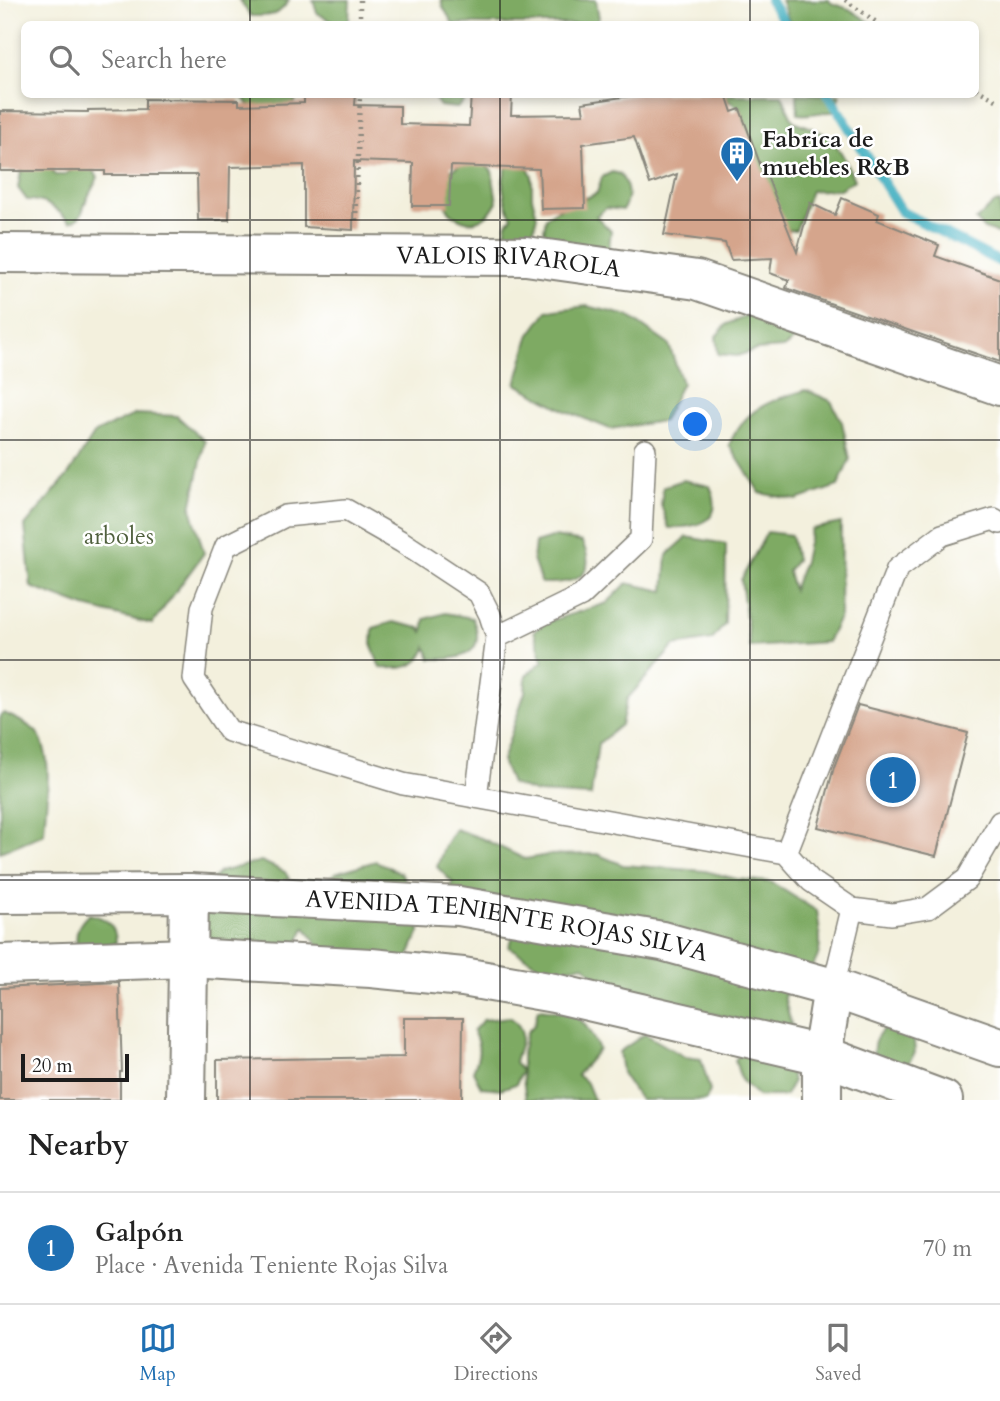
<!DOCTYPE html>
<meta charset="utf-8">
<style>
:root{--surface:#fff;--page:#f6f6f6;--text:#222;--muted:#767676;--line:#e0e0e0;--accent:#1f6fb2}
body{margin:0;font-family:Cardo,serif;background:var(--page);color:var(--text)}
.scale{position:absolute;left:21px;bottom:18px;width:108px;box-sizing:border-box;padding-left:7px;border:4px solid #1c1c1c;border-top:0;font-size:19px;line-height:24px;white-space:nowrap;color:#1c1c1c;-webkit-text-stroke:5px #fff;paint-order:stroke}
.you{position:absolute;left:696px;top:425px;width:24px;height:24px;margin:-18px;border:5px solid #fff;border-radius:50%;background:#1a73e8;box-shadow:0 0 0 10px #1a73e833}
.badge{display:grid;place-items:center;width:46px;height:46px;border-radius:50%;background:var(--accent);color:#fff;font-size:23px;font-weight:700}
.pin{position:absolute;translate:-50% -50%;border:4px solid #fff;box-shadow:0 2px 7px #0006}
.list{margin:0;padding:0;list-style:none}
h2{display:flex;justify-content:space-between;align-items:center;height:91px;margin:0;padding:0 28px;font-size:30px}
h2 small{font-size:23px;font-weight:400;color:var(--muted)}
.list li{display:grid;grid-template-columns:46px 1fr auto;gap:21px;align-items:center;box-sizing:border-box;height:112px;padding:0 28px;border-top:2px solid var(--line)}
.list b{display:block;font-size:26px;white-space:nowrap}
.list p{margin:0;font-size:23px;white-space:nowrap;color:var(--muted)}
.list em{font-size:23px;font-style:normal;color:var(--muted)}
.icon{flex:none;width:38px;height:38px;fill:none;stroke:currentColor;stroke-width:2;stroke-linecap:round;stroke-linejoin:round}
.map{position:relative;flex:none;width:1000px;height:1100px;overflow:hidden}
.search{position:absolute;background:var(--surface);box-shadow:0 4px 10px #0003;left:21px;right:21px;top:21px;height:77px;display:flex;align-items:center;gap:18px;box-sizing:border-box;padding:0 24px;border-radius:10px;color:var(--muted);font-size:26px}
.sheet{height:203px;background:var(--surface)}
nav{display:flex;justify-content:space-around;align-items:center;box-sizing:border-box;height:98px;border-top:2px solid var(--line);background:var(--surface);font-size:19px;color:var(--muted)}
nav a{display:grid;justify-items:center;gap:4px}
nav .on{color:var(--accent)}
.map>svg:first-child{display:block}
.forest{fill:#7eaa63;stroke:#4d6340;stroke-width:2}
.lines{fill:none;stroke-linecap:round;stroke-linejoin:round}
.stream{stroke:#41aebf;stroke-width:10}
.building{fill:#d5a58c}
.lane-casing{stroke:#88867c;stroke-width:24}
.street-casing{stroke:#88867c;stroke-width:42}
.secondary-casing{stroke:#88867c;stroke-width:42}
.path{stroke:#88867c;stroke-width:4.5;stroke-dasharray:2 5;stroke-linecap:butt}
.lane{stroke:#fff;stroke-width:21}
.street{stroke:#fff;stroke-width:38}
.secondary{stroke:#fff;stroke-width:38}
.grid{fill:none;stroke:#1c1c1c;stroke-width:2;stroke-opacity:0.55}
.labels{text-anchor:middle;stroke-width:5;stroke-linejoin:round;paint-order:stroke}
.poi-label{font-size:24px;font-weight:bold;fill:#1c1c1c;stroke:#fff;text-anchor:start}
.street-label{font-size:24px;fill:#1c1c1c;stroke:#fff}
.park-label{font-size:24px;fill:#50603e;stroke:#fff}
</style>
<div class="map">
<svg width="1000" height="1100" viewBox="0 0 1000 1100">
<rect width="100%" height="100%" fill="#fff"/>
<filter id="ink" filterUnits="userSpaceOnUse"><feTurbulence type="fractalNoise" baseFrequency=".0143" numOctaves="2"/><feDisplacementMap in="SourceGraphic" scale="14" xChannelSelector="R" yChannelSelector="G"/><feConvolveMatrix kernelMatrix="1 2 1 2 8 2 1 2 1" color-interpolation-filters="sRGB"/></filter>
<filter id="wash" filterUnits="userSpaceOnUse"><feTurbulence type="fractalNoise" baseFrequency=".00686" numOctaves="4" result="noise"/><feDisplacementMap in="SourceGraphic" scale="28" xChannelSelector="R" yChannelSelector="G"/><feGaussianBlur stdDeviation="1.57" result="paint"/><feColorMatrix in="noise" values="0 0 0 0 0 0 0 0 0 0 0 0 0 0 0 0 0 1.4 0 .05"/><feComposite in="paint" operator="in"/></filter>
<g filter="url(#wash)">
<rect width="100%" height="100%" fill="#f3f0dd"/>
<path class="forest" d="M239,0H289C278,18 270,16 251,16Z
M313,0H350L349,20C335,26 330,20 317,13Z
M441,0H596L599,18L595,24H453L443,7Z
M781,0H829L831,3L849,9L873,24H790Z
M242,95H298L290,112L258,117Z
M432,95H470L457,108L440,106Z
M721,95H782L793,121C833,134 838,142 854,180L840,189L811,191L796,230H779L740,109Z
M797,95V94L840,95L834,112C822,111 808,116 798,114Z
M32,163L48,166L55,175H63L86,163L98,177C95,185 90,192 87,199C81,210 85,218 70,222C57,209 46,200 27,200L18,188L21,172Z
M465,163H482L492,171L497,202C494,206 491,212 487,215C457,241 414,182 465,163Z
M508,165L528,168L532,175V197L537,216L534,229L536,235L531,239H516L505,232L507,223L512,217C504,202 499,181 508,165Z
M612,172L620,174C629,187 630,195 623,210L606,208L596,216L611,231L608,254L555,245L544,231L546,217C561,205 580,202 597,193L602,177Z
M1000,202V234L984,229L976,220L995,203Z
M759,301L794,322L793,341L783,348L756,350L737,356L718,354L716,336L727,324L745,317Z
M587,306L628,316L669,345L682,383L663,421L610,429L566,411L516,384L529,336L547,311Z
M806,390L831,401L842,422L850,459L838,486L797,500L760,493L729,445C745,408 769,401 806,390Z
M136,414L177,416L205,441L191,508L204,553L152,624L85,607L31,587L25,526L68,475L95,433Z
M683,480L710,486C726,523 698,527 669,528L661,505L663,487Z
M841,523L840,616L827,642L750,647L741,580L767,532L791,535L796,560L788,571L793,590L804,561L811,529Z
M555,537L582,542C600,579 571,584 541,583L533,560L535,543Z
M687,537L726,544L725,624L712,640L674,646L627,699L621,725L598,744L591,796L537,793L511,784L502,761L525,692L526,675L543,661L534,631L547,622L607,603L627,583L664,591L667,555Z
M445,613L472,618C489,654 461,660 431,659L426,647C420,669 400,669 380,668L372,646L373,628L393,622L420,628L423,632L425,619Z
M4,713C14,718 32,725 38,734C55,761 45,803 44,834L0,852V716Z
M455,829L481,838L525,859L548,855L597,854L623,865L705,871L737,879L771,882L817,911C825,962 818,962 784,996L793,1032L611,991L584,965L549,972L509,947L513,936L435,917L453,883L437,867L445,845Z
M261,861L285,872L297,892L306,900L335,873L376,861L401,873L412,893L420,930L408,958L330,964L305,927L292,957L215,963L191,899L220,872Z
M89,914C106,918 116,924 116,943L77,948C75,932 77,925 89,914Z
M538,1009C578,1014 580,1012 599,1049L577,1075L587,1083L594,1100H526L522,1071L516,1084L501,1089L481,1087L473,1071C480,1055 481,1047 473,1031L483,1020L510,1017C530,1033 520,1041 515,1062L522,1071V1053L527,1032L534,1025Z
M887,1025L903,1028L914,1041L915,1053L904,1069L874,1058C872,1042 876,1036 887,1025Z
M645,1034L685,1057L701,1059L710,1091L706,1100H640L622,1073L619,1052Z
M753,1039L789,1066L793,1081L785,1096H758L741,1080L735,1060Z"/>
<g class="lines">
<path class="stream" d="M770,0L785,24
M828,94L902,212L1000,262"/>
</g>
<g id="blocks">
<path class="building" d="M304,94H356L355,105L400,106V124L469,126L471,94H512L511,115L584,114L582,103L643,94H726L732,112L740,109L763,172L765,171L797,252L810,203L835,215L842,198L879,214L877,220L939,245L935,256L1000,279V362L786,288L789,280L770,273L772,258L731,260L725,243L664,235L677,174L650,184L634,137L583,144L585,208L541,209L539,169L451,166L449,206H412L413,163L354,161L353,230L304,227V165L230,167L229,220H198L197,175H105V171H0V111L88,112V110L145,109V99L239,100V105L304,103Z
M858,705L968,733L936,856L818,827L834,767Z
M119,982L122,1072H120V1100H0V988Z
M404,1018H463L462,1100H217V1060L404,1057Z"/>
</g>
</g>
<g filter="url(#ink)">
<use href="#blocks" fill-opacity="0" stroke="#88867c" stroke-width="2"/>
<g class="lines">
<g class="lane-casing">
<path id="lane" d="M497,637L581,596L641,539L645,450
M476,797L497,637L490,615L479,593L402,542L346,510L285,516L226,546L202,608L194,679L229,731L403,784L786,853L811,881L852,909L892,914L928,908L967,879L1000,822
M786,853L897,569L942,535L994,519L1000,523
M833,988L852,909"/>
</g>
<g class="street-casing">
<g id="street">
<path id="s1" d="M0,253L526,256L697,280L1000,386"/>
<path d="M186,1100L189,893"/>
<path d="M822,1100V1055L833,988"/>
</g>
</g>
<g class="secondary-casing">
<g id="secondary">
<path id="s2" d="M0,894L189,893L459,906L662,941L833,988L1000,1047"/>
<path d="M0,964L189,958L371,968L463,977L554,993L822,1055L943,1100"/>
</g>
</g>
<path class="path" d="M360,0V24
M845,0L879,24
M976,89L1000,102
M356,220L360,94"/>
<use href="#lane" class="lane"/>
<use href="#street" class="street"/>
<use href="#secondary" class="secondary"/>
</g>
</g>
<path class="grid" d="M250,0V24M500,0V24M750,0V24M250,94V1100M500,94V1100M750,94V1100M0,220H1000M0,440H1000M0,660H1000M0,880H1000"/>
<defs>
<g id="building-pin" transform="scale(1.75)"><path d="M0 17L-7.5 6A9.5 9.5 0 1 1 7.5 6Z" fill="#1f6fb2" stroke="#fff"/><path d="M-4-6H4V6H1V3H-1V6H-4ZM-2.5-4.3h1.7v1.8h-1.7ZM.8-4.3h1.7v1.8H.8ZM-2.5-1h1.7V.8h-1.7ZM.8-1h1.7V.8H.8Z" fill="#fff"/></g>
</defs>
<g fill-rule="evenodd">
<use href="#building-pin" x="737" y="153"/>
</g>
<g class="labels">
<g class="poi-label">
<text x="762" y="147">Fabrica de<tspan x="762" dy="28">muebles R&amp;B</tspan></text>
</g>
<g class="street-label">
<text dy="8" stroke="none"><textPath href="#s1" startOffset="509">VALOIS RIVAROLA</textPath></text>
<text dy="8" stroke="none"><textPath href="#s2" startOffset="509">AVENIDA TENIENTE ROJAS SILVA</textPath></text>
</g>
<g class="park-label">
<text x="119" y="544">arboles</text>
</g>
</g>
</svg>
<div class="scale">20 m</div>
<div class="you"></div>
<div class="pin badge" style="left:893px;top:780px">1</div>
<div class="search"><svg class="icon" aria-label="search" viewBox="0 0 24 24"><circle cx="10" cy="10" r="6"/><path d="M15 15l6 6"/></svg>Search here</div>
</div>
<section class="sheet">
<h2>Nearby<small></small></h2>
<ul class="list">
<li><span class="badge">1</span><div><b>Galpón</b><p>Place · Avenida Teniente Rojas Silva</p></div><em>70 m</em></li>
</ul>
</section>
<nav>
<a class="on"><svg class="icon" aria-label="map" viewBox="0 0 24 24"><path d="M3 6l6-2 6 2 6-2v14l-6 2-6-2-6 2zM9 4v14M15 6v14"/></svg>Map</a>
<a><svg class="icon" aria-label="directions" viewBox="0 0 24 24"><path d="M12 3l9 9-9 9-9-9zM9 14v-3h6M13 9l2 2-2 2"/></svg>Directions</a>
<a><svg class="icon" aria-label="saved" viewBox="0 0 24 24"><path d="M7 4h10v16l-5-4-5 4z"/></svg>Saved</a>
</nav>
